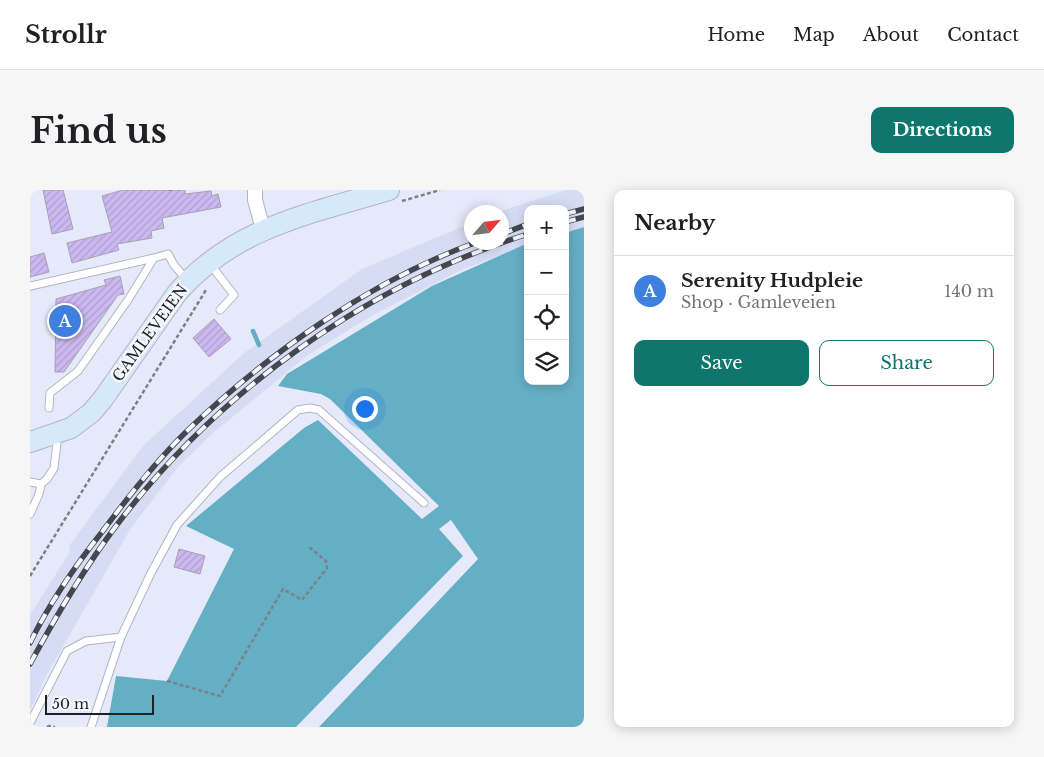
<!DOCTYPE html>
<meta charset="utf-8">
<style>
:root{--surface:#fff;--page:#f6f6f6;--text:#202124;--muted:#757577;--line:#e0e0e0;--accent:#0f766e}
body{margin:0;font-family:"Libre Baskerville",serif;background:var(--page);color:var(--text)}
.controls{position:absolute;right:15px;top:15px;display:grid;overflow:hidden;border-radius:10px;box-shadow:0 2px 12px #0003}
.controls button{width:45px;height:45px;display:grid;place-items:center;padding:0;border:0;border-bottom:1px solid var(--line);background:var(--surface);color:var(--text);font:25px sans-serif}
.compass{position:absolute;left:434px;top:15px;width:45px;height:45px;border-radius:50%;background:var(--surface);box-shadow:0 2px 12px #0003;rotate:62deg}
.scale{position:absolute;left:15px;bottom:12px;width:109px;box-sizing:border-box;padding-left:5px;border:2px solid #1f2127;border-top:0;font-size:14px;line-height:18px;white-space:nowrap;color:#1f2127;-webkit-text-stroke:4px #f5f7fd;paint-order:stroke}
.you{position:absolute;left:334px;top:218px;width:18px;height:18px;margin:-12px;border:4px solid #fff;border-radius:50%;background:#1a73e8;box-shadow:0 0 0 8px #1a73e833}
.badge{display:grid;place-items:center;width:32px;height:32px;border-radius:50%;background:var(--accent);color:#fff;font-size:16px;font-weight:700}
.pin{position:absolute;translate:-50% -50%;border:2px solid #fff;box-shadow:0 1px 5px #0006}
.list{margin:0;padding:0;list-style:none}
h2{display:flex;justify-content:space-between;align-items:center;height:65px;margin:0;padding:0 20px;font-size:21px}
h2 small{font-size:16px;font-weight:400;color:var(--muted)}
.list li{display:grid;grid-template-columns:32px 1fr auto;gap:15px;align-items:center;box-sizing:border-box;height:70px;padding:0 20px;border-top:1px solid var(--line)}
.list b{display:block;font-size:19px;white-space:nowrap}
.list p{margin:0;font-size:16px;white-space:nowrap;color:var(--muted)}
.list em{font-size:16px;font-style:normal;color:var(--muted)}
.actions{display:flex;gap:10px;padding:15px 20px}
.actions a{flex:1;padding:11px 0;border:1px solid var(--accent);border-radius:10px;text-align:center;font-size:18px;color:var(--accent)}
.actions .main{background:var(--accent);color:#fff}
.icon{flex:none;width:28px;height:28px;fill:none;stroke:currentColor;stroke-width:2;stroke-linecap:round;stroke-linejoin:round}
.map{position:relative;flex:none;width:554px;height:537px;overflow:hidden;border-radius:10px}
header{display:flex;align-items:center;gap:30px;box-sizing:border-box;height:70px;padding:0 25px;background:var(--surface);border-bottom:1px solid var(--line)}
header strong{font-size:24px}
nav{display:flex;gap:28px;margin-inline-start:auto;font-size:18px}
.intro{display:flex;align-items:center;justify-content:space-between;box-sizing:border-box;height:120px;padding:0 30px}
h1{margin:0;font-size:35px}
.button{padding:12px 22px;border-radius:10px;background:var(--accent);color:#fff;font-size:18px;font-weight:700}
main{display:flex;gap:30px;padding:0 30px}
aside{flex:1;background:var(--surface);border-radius:10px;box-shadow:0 2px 12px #0003}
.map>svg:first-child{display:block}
.built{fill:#d6dcf3}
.water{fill:#65afc4}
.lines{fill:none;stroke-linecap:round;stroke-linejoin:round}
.stream{stroke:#65afc4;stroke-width:4.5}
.building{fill:url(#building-hatch);stroke:#a6a1b0}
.lane-casing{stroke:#b1b5c4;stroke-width:9}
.street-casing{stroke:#b1b5c4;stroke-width:16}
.secondary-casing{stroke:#b1b5c4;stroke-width:22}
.path{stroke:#7d808b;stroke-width:2.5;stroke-dasharray:4 2.5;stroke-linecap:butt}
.lane{stroke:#fff;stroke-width:7}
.street{stroke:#fff;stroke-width:14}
.secondary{stroke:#d6e9fa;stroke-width:20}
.rail-casing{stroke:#44474f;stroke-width:5.5}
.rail{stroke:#f5f7fd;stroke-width:4;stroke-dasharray:11;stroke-linecap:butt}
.labels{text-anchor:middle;stroke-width:5;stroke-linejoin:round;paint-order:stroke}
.street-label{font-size:15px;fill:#1f2127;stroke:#f5f7fd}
</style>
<header>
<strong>Strollr</strong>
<nav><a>Home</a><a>Map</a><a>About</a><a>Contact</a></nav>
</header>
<div class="intro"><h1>Find us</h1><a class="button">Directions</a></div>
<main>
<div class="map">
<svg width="554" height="537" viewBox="0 0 554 537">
<defs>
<pattern id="building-hatch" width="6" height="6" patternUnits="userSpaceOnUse" patternTransform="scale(1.25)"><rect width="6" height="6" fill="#ccb8f0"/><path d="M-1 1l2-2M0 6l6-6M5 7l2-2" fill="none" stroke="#af9ece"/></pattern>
</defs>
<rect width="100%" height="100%" fill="#e5e9f9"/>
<path class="built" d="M536,0H554V41L535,46V19H498V56L433,79L343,125L278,165L183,243L148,277L101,338L17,484L0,521V425L40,362L39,356L113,256L214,163L332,79L441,33L442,52H472V22H468Z"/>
<path class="water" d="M554,37V537H289L448,369L421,330L409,339L433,366L266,537H77L86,486L137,491L204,359L156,336L274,238L288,230L392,329L409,316L300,209L291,204L248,196L257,184L402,96L498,53V191H535V43Z"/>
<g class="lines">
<path class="stream" d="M223,141L229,155"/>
</g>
<path class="building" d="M13,0H33L43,39L22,44Z
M93,0H155V4L181,1L182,6L188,4L191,17L132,28L134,38L121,41L122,48L87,54L89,60L42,73L37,53L82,42L72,6Z
M14,63L19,82L0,87V67Z
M90,86L94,104L88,105L34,182H25L26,109L76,95L74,90Z
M184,129L201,149L179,167L163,148Z
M149,359L175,366L170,384L144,377Z"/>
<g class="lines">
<g class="lane-casing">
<path id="lane" d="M180,74L204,105L190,120
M0,96L124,68
M19,218L20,203L48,181L98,110L124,68L138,64L144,75L157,90
M0,292L11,294
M0,324L9,304L11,294L17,289L24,278L27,253L23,245
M0,533L37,461L56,451L91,447
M61,537L91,447L120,385L147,335L190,287L268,220L280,218L289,220L394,313"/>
</g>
<g class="street-casing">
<path id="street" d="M225,0V10L233,39"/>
</g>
<g class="secondary-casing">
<path id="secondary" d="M0,252L41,238L61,223L73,209L147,103C204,37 280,24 359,0"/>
</g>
<path class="path" d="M140,0V1
M372,11L410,0
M0,386L176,100
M137,491L190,506L253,399L272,410L297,378L296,371L278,356
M17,537L19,536L25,537"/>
<use href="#lane" class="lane"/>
<use href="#street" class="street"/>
<use href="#secondary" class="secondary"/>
<g class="rail-casing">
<path id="rail" d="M535,24L554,19
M535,32L554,27
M472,44L498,34
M0,453C19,414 45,376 72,342C98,307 126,271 157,241C237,164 342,90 447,52
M0,474C26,426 53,380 86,336C188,201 336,95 498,44"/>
</g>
<use href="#rail" class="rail"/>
</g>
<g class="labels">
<g class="street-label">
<text transform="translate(120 143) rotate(-54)" y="5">GAMLEVEIEN</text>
</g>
</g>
</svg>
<div class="controls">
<button>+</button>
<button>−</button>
<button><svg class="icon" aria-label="locate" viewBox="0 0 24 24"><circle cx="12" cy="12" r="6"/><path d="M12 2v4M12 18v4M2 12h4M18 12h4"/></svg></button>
<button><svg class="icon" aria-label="layers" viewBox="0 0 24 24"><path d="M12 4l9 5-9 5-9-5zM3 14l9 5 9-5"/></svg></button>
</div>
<svg class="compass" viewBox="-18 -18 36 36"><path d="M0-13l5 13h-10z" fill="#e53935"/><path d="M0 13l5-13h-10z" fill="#757577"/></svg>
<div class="scale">50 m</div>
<div class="you"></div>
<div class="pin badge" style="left:35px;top:131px;background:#3f7fe0">A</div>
</div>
<aside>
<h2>Nearby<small></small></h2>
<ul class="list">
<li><span class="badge" style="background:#3f7fe0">A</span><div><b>Serenity Hudpleie</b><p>Shop · Gamleveien</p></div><em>140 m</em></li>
</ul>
<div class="actions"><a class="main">Save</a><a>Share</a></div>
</aside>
</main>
